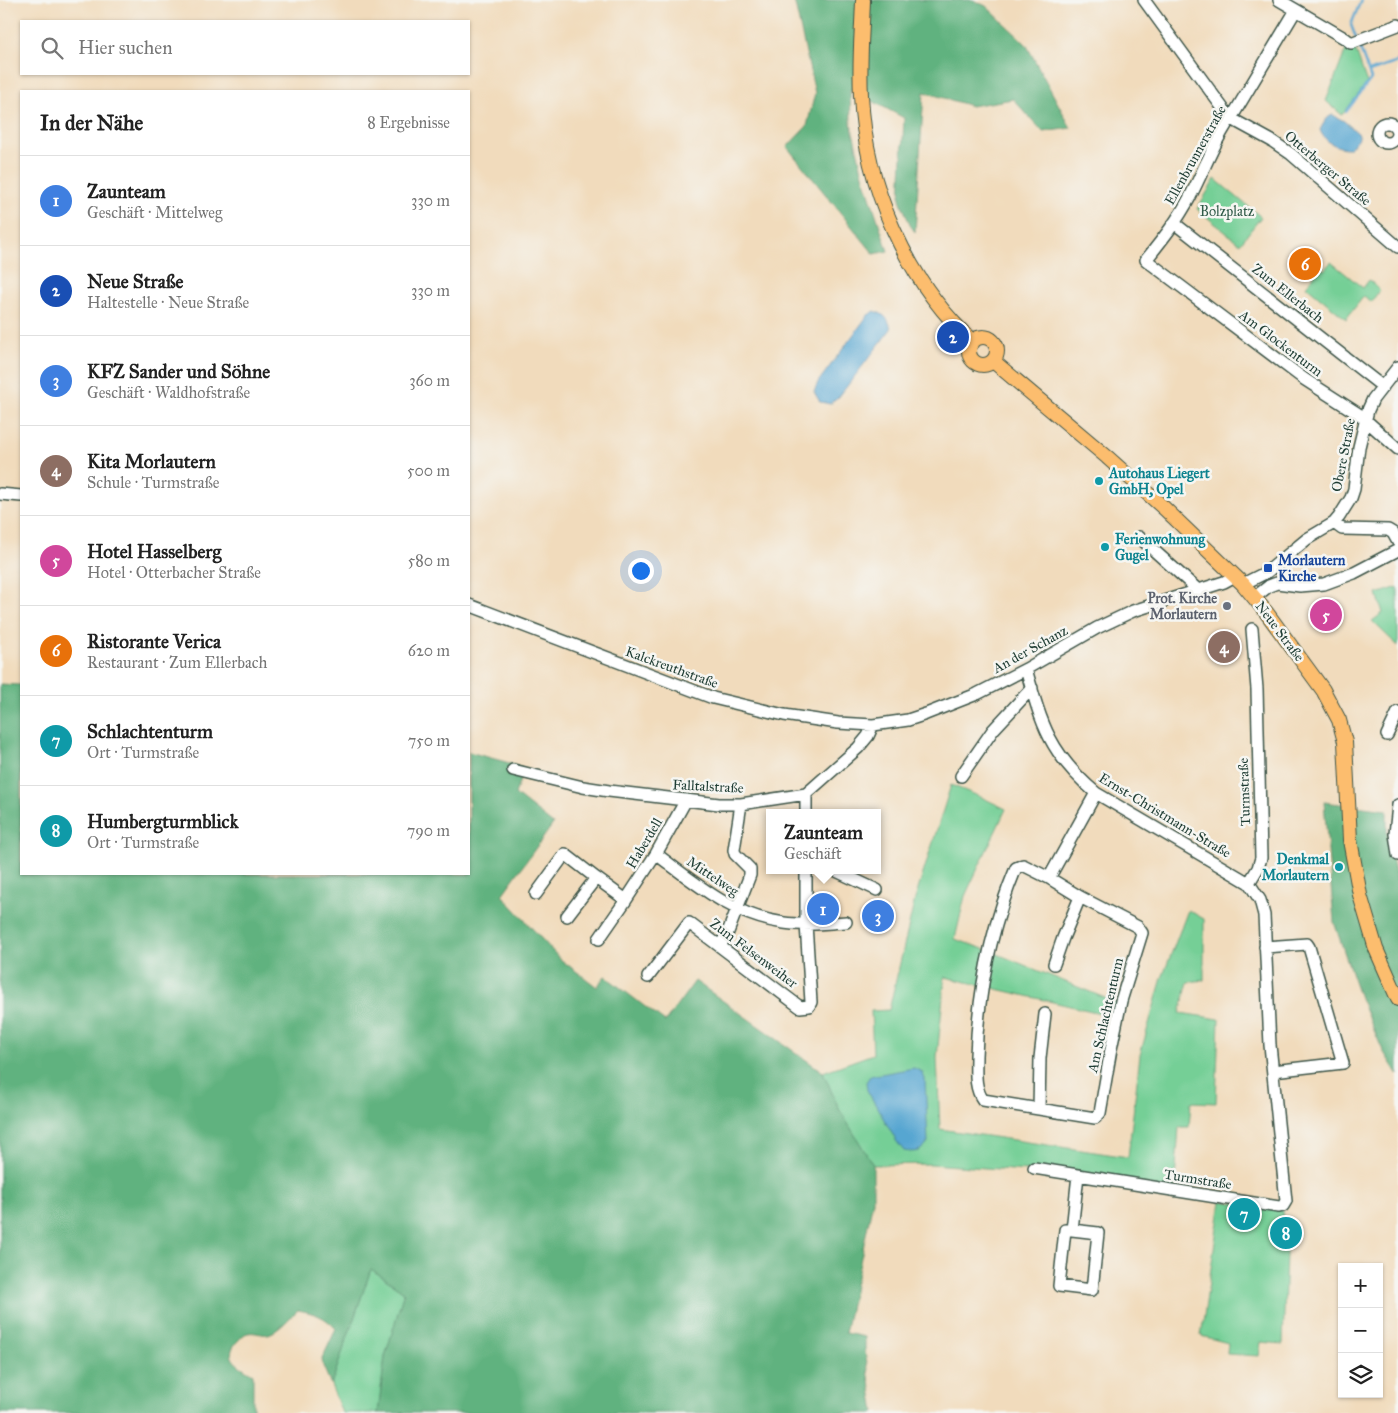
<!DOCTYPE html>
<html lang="de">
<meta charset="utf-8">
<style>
:root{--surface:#fff;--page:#f2f2f2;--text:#222;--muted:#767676;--line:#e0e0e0;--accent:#111827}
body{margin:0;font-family:"IM FELL Great Primer",serif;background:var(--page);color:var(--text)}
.controls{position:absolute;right:15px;bottom:15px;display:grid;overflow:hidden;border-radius:0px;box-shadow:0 1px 4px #0004}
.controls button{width:45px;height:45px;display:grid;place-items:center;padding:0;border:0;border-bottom:1px solid var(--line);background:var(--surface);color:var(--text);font:25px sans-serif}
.you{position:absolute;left:640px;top:570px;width:18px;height:18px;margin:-12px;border:4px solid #fff;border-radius:50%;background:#1a73e8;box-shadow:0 0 0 8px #1a73e833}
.badge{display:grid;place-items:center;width:32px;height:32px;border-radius:50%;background:var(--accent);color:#fff;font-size:16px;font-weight:700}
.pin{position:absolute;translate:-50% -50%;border:2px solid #fff;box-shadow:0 1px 5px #0006}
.popup{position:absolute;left:766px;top:809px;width:115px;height:65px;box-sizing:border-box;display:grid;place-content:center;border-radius:0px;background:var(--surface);filter:drop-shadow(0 1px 4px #0005);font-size:16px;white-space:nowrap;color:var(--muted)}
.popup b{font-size:19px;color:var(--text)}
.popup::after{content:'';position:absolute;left:50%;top:100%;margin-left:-10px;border:10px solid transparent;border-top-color:var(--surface)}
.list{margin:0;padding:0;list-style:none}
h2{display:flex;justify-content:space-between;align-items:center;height:65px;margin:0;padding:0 20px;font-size:21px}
h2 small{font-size:16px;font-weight:400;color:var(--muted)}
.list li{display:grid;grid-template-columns:32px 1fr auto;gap:15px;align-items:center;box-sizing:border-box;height:90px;padding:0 20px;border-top:1px solid var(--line)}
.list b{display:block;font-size:19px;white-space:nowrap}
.list p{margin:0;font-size:16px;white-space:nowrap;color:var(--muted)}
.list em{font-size:16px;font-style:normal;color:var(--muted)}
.icon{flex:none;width:28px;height:28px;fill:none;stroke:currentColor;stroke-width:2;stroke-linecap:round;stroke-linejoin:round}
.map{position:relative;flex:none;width:1398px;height:1413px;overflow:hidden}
.search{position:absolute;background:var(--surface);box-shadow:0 1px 4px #0004;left:20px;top:20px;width:450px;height:55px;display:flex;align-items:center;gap:12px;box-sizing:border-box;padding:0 18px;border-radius:0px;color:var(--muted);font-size:19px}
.panel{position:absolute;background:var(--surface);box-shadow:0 1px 4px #0004;left:20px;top:90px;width:450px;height:785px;border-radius:0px}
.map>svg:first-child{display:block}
.green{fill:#75cf96;stroke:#4a8665}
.forest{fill:#60b27f;stroke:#40785a}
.water{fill:#57a6d1;stroke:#3b7282}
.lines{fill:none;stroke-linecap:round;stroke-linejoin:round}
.stream{stroke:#57a6d1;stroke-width:2.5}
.minor-casing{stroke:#3e5548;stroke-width:14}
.major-casing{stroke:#3e5548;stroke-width:16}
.minor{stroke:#fff;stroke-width:11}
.major{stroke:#fcbd6e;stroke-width:14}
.culture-dot{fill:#0f9aa8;stroke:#f6f6f2;stroke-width:2}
.transit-dot{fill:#1a4fb4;stroke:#f6f6f2;stroke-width:2}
.worship-dot{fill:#6b7280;stroke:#f6f6f2;stroke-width:2}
.labels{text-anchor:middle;stroke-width:5;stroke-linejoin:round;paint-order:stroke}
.street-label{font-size:14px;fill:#1f3d34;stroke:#f6f6f2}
.park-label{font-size:14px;fill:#305a48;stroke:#f6f6f2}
.culture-label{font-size:14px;font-weight:bold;fill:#0d838f;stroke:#f6f6f2;text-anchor:start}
.transit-label{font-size:14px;font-weight:bold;fill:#164399;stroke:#f6f6f2;text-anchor:start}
.worship-label{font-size:14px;font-weight:bold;fill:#5b616d;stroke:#f6f6f2;text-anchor:end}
</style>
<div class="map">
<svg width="1398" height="1413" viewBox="0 0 1398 1413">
<rect width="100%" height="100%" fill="#f6f6f2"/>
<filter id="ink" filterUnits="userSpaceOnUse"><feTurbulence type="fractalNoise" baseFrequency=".02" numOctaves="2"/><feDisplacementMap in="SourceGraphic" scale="10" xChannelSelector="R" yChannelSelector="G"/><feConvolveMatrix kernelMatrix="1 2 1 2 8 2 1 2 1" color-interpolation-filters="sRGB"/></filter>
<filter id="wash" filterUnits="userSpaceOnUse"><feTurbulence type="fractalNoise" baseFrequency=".0096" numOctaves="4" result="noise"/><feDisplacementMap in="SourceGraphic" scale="20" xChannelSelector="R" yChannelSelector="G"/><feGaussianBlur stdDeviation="1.12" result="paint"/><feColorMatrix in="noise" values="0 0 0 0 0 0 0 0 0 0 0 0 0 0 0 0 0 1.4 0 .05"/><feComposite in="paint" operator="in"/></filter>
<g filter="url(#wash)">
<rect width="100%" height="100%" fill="#f1dbbc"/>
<path class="green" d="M1347,47L1355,48L1367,83L1342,115L1326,101Z
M1215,179L1261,217L1240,244L1197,209Z
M1331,262L1363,288L1369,280L1380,290L1371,302L1364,296L1346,319L1306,286L1320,267L1324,270Z
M1398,587V646L1372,621L1383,613L1377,594Z
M951,785L981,797L1006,809L965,896L955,939L995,953L1117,1003L1113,1016L945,977L937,1057L940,1129L1128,1157L1140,1055L1162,978L1188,910L1204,919V980L1188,982L1180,1013L1219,1019L1216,1103L1191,1102L1189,1127H1179L1174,1193L1040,1172L931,1164L873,1165L839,1109L823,1072L873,1054L871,1011L889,1010L915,899Z
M1221,1201L1282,1210L1283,1222L1287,1223L1283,1344L1261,1342L1259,1356L1227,1354L1228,1343L1201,1336Z
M371,1269L404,1292L385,1357L378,1413H342L331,1385Z"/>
<path class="forest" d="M794,0H973L986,6L1026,44L1071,128L1043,132L1013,99L971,106L924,92L915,232L910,225L900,199L904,118L850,89L851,123L863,175L888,251L874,254L787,147L807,126L815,93Z
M0,684L21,685V874H469V752L506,762L524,769L515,794L553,824L502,895L560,959L597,987L605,976L665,1022L695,981L823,1072L839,1109L873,1165V1201L845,1333L865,1337V1351L875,1413H378L385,1357L404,1292L371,1269L331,1385L323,1366L322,1359L336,1329C325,1316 314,1313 298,1310C290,1317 281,1329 271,1333C263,1337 256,1331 248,1333C243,1334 240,1339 236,1343C223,1359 240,1366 253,1374V1413H0Z
M1324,802L1387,810V833L1398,884V1075L1383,1051L1360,998L1334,922Z"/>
<path class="water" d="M1333,115L1344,121L1359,134V138L1350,148C1338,149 1324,142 1320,130C1323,124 1327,116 1333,115Z
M875,311C885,315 889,319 891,329L838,398L830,404L820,402L814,392L818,382L868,315Z
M914,1068L922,1072L925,1079L928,1142C921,1152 916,1153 904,1151L897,1142L867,1090L866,1082L870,1076Z"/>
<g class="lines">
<path class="stream" d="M1356,38L1351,25L1361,0
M1369,72L1398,62
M1346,112L1371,79L1358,43"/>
</g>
</g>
<g filter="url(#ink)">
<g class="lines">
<g class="minor-casing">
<path id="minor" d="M1144,0L1230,118L1272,141L1291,154L1398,247
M1279,0L1346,39L1351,43L1398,25
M1296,10L1235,112C1216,137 1205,168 1190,197C1178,220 1162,240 1146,260L1304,379L1360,415L1398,449
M1377 133a10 10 0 1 1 20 0a10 10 0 1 1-20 0Z
M1174,223L1383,387
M0,494L21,496
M1334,523L1342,529L1388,530L1393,533L1398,542
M1139,537L1198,590
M1243,584L1267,572L1307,539L1334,523L1339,517L1351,498L1354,489L1359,447L1368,410L1373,399L1398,367
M1255,597L1269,586L1277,583L1300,586L1324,584L1354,573L1398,550
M469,605L713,698L784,715L838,723L873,725L908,720L926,714L977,694L1026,669L1097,628L1133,611L1224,582L1235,576
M1252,629L1257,689L1261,858L1258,868L1249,883L1260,900L1264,915L1270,1045L1286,1201L1283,1206
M1026,669C1042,726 1050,754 1096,793L1249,883
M1387,735L1398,712
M513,770L583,787L609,791L719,804H741L806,794L858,748L868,736L873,725
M961,776L993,730L1032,688
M1398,805L1395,834L1398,855
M806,813V794
M656,854C697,884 732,916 784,923C804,926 826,923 846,922
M834,870L877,890
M596,878L626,900L599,939
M1049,878L1080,897L1138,927L1142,933L1121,1001L1111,1049L1100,1113L1095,1118L983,1100C974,1088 976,1071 976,1056C978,991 991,928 1016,868L1023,865L1049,878L1096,793
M536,894L565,854L596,878L567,916
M626,900L656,854L686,800
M720,946L728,932L750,875V869L735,854L734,850L741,804
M1265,947L1307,944L1309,947L1343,1063L1273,1071
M1054,964L1063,938L1080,897
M648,977L689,923L800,1007L809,1006L811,1002L806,924V870
M1039,1109L1040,1058L1045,1014
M1034,1168L1279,1207L1283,1206
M1072,1230L1098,1233L1092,1290L1059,1286L1065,1230H1072L1078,1175"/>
</g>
<g class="major-casing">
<path id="major" d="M863,0C862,32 859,63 861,95C865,185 906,281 973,342
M969 351a14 14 0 1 1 28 0a14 14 0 1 1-28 0Z
M993,361L1107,457L1165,509L1243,584L1266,612L1323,690L1339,720L1345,742L1350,840L1360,895L1376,949L1398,999"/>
</g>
<use href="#minor" class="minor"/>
<use href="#major" class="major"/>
</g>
</g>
<g class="culture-dot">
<circle cx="1099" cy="481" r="5"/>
<circle cx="1105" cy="547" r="5"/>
<circle cx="1339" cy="867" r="5"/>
</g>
<rect class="transit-dot" x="1263" y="563" width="10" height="10" rx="2.5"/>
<circle class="worship-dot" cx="1227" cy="606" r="5"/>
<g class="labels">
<g class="street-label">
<text transform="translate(1195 155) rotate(-61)" y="5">Ellenbrunnerstraße</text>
<text transform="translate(1328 168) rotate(40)" y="5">Otterberger Straße</text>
<text transform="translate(1288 293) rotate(38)" y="5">Zum Ellerbach</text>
<text transform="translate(1281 343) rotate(37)" y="5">Am Glockenturm</text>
<text transform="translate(1343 455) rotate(-79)" y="5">Obere Straße</text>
<text transform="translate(1280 631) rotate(53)" y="5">Neue Straße</text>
<text transform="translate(1030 649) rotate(-29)" y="5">An der Schanz</text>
<text transform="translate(672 667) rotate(20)" y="5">Kalckreuthstraße</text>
<text transform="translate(708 786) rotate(3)" y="5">Falltalstraße</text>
<text transform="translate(1244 792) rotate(-92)" y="5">Turmstraße</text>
<text transform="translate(1165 815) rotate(31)" y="5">Ernst-Christmann-Straße</text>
<text transform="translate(644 843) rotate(-59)" y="5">Haberdell</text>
<text transform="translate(713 876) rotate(34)" y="5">Mittelweg</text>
<text transform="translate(754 953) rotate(37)" y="5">Zum Felsenweiher</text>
<text transform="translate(1105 1015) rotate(-77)" y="5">Am Schlachtenturm</text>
<text transform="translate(1198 1179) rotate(9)" y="5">Turmstraße</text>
</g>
<g class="park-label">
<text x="1227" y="216">Bolzplatz</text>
</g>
<g class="culture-label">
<text x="1109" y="478">Autohaus Liegert<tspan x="1109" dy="16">GmbH, Opel</tspan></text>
<text x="1115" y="544">Ferienwohnung<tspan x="1115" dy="16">Gugel</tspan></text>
<text x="1329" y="864" text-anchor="end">Denkmal<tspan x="1329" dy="16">Morlautern</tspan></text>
</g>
<g class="transit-label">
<text x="1278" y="565">Morlautern<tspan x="1278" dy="16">Kirche</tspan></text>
</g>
<g class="worship-label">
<text x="1217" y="603">Prot. Kirche<tspan x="1217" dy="16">Morlautern</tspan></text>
</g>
</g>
</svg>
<div class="controls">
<button>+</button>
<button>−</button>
<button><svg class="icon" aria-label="layers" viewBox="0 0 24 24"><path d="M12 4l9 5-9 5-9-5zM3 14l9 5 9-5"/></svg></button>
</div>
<div class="you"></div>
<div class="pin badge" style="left:823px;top:909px;background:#3f7fe0">1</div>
<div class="popup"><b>Zaunteam</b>Geschäft</div>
<div class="pin badge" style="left:953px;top:337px;background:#1a4fb4">2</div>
<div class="pin badge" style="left:878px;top:916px;background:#3f7fe0">3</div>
<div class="pin badge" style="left:1224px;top:647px;background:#8d6e63">4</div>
<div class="pin badge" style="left:1326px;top:615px;background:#d1479c">5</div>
<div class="pin badge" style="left:1305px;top:264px;background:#e8710a">6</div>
<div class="pin badge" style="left:1244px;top:1214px;background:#0f9aa8">7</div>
<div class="pin badge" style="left:1286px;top:1233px;background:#0f9aa8">8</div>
<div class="search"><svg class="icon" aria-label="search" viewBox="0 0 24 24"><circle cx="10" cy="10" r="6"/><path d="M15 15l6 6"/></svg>Hier suchen</div>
<section class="panel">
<h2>In der Nähe<small>8 Ergebnisse</small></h2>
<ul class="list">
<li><span class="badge" style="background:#3f7fe0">1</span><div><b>Zaunteam</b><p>Geschäft · Mittelweg</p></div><em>330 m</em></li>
<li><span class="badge" style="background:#1a4fb4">2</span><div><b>Neue Straße</b><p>Haltestelle · Neue Straße</p></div><em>330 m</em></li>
<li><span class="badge" style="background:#3f7fe0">3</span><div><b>KFZ Sander und Söhne</b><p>Geschäft · Waldhofstraße</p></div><em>360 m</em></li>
<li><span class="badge" style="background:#8d6e63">4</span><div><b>Kita Morlautern</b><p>Schule · Turmstraße</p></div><em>500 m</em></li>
<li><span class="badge" style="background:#d1479c">5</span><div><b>Hotel Hasselberg</b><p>Hotel · Otterbacher Straße</p></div><em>580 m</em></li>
<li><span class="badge" style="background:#e8710a">6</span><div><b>Ristorante Verica</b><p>Restaurant · Zum Ellerbach</p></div><em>620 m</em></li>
<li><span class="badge" style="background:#0f9aa8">7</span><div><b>Schlachtenturm</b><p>Ort · Turmstraße</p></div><em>750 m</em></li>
<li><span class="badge" style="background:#0f9aa8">8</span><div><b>Humbergturmblick</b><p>Ort · Turmstraße</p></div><em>790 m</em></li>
</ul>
</section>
</div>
